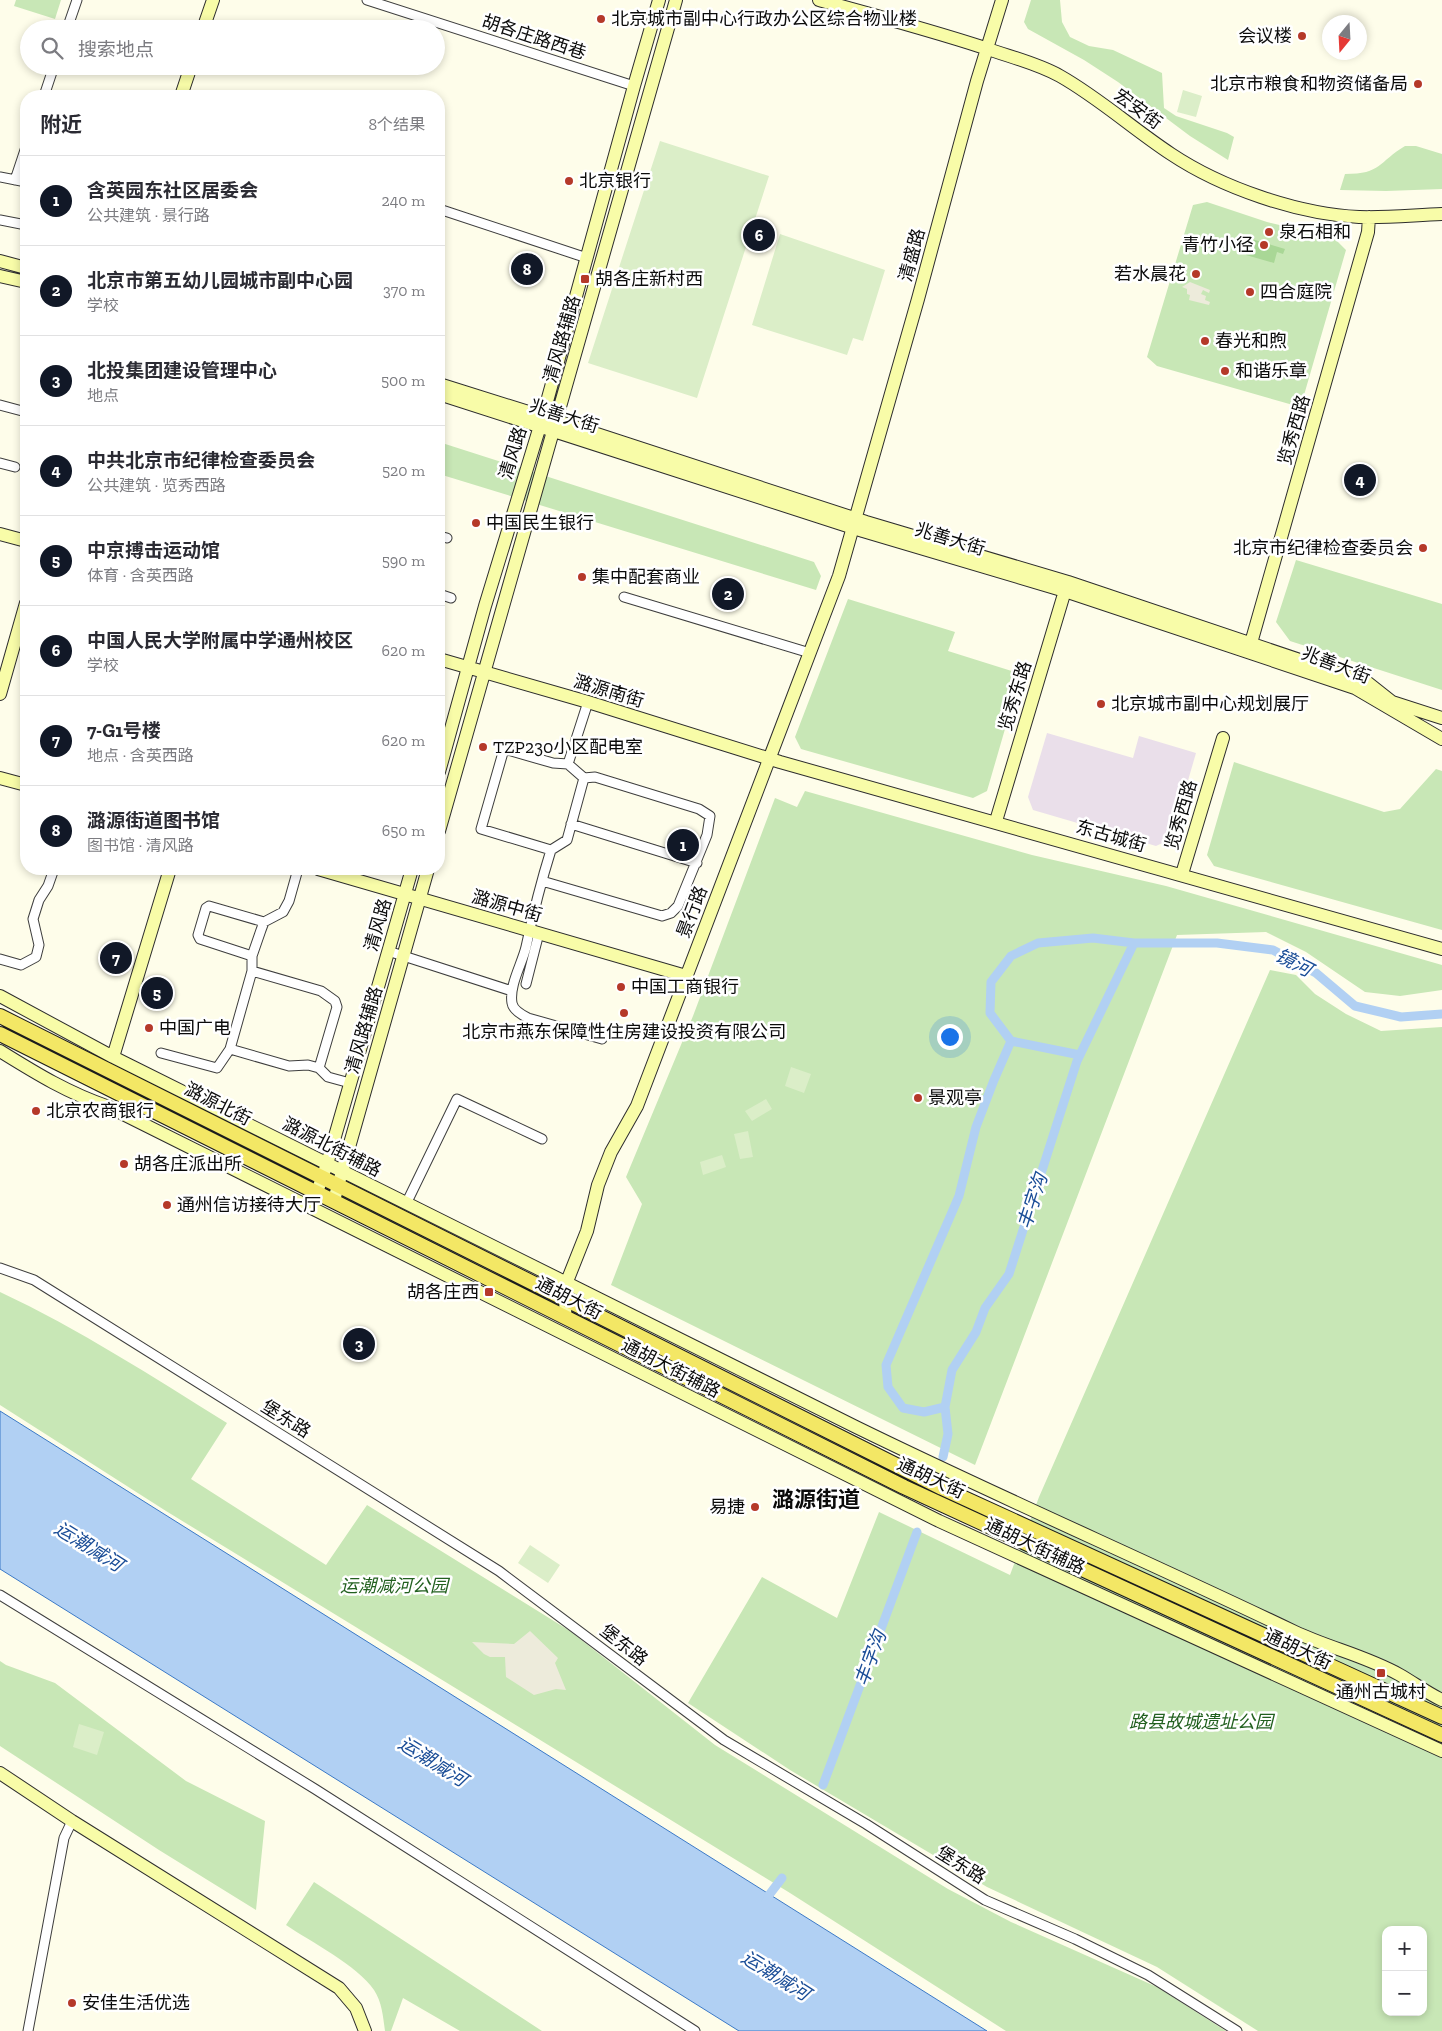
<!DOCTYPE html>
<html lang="zh">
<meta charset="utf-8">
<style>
:root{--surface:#fff;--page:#f7f7f7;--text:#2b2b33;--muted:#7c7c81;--line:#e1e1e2;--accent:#111827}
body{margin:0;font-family:"Zilla Slab","Noto Sans SC",serif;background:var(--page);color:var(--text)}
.controls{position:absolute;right:15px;bottom:15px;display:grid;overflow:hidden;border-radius:10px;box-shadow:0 2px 8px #0003}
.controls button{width:45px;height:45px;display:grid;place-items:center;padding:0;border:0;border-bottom:1px solid var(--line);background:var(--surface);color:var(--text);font:25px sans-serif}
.compass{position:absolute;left:1322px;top:15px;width:45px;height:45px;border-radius:50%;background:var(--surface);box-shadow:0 2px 8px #0003;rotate:198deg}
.you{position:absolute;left:949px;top:1036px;width:18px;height:18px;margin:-12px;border:4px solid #fff;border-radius:50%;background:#1a73e8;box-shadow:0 0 0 8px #1a73e833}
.badge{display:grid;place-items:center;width:32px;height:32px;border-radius:50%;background:var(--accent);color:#fff;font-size:16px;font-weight:700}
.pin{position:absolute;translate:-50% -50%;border:2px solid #fff;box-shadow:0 1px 5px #0006}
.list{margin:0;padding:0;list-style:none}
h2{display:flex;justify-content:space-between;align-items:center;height:65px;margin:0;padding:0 20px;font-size:21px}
h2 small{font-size:16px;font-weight:400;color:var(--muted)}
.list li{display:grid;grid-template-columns:32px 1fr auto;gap:15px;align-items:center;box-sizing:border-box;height:90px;padding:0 20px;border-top:1px solid var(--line)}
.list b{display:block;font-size:19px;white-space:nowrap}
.list p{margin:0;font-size:16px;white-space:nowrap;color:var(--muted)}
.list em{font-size:16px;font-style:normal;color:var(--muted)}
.icon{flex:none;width:28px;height:28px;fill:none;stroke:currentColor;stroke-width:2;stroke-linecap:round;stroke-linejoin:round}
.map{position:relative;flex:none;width:1442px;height:2031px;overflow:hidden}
.search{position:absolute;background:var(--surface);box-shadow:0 2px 8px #0003;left:20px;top:20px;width:425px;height:55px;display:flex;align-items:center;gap:12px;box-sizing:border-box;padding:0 18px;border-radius:28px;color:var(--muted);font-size:19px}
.panel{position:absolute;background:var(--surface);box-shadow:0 2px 8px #0003;left:20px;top:90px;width:425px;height:785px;border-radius:20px}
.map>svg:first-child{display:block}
.industrial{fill:#eadfea}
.green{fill:#c8e7b6;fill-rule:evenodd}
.forest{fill:#a9d796}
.pitch{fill:#dbeec8}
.plaza{fill:#edebdb}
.water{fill:#b1d0f3;stroke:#3b79c7}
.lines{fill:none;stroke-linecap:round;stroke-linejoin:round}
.canal{stroke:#b1d0f3;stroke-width:9}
.street-casing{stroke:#3e3e3e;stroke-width:11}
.secondary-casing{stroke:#2d2d2d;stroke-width:14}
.primary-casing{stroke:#1c1c1c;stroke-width:16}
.street{stroke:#fff;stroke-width:9}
.secondary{stroke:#f8fca8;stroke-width:12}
.primary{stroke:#f3e765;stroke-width:14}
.poi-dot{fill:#b53929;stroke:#fff;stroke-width:2}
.labels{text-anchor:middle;stroke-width:5;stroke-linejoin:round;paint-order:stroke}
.poi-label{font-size:18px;fill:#0b0b0b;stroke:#fff;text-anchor:start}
.street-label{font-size:18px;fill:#0b0b0b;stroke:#fff}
.park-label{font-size:18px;font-style:italic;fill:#22601f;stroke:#fff}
.water-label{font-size:19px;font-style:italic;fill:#1a4d97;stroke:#fff}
.district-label{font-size:22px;font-weight:bold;fill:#0b0b0b;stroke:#fff}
</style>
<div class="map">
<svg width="1442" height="2031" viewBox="0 0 1442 2031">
<rect width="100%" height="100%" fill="#fefdea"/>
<path class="industrial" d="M1047,733L1133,758L1139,736L1196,753L1171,839L1156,846L1033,810L1028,797Z"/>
<path class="green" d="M16,0H61L55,19L14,6Z
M1031,0H1060L1062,22L1070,37L1089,46L1113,50L1162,73L1164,108L1176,116L1227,133L1234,137L1228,160L1190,136L1118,82L1084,60L1028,29L1024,22Z
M1405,146H1416L1442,154V189L1386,191L1340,190L1345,174C1382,174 1378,162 1405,146Z
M1207,202L1267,222L1334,238L1346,250L1302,402L1293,405L1157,366L1147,357L1193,205Z
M439,442L814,562L821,576L816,590L439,474Z
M1296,560L1442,604V690L1290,641L1276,622Z
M848,599L955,632L948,651L1021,674L987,791L973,798L801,749L795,737Z
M1234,762L1384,812L1400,809L1436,769L1442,771V930L1214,866L1207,855Z
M805,791L1032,855L1166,886L1442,965V990L1400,996L1365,992L1306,952L1266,932L1177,935L975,1465L611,1285L642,1204L626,1177L693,1016L775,798L797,807Z
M1270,970L1296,975L1315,994L1346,1014L1381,1031L1442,1027V2031H1258L1157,1967L987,1887L790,1770L688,1703L762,1577L837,1618L879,1512L1010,1575L1039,1497ZM1386,1930H1423V2012H1386Z
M0,1292C79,1329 153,1377 227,1423L191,1479L326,1565L367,1505L570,1631L715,1745L948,1889L1011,1922L1157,1987L1226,2031H1006L790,1893L166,1511L0,1405Z
M0,1661L6,1665L55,1683L186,1781L265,1821L256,1910L159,1850L0,1746Z
M314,1882L542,2031H460L403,1998L391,2031H385C383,2017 382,2002 374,1990C357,1965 311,1942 286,1925Z"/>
<path class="forest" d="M1245,237L1285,249L1283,254L1277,252L1274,263L1246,255L1248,243L1244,241Z"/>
<path class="pitch" d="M1183,90L1202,96L1196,117L1177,112Z
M660,141L769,176L697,398L588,363Z
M780,234L885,270L863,341L853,338L847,355L752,325Z
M791,1067L811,1074L804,1093L785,1086Z
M766,1099L772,1109L752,1121L745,1111Z
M748,1131L753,1157L740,1159L734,1134Z
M722,1155L726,1167L703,1175L700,1162Z
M530,1545L560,1565L548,1583L518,1563Z
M79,1724L104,1732L97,1755L73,1747Z"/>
<path class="plaza" d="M1190,282L1210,290L1209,293L1203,290L1201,294L1206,296L1205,300L1210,302L1209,305L1189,300L1190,295L1187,294V289L1182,287Z
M530,1631L558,1658L555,1663L566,1690L556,1689L534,1695L506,1677L505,1657H490L484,1654L472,1642L514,1644Z"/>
<path class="water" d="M0,1411L987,2031H739L0,1569Z"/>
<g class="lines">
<path class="canal" d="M1011,1041L990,1013L991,982L1011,956L1038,943L1093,938L1134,943H1217L1273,950L1316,973L1355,1006L1401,1017L1442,1014
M945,1407L924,1412L903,1408L888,1387L886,1365L959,1196L976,1127L994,1080L1011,1041L1080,1055
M943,1457L948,1434L945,1407L952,1370L976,1332L985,1308L1009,1274L1077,1061L1134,943
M823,1785L917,1532
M765,1905L769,1895L782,1878"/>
<g class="street-casing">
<path id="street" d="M367,0L634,86
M67,29L77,0
M44,96L54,66
M0,177L26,182
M15,180L26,147
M439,209L587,258
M0,220L26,225
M0,405L26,412
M0,463L15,467
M439,536L447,538
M439,594L451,598
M624,597L810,653
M588,702L568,764L584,778L567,840L551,850C541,882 533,914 526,947C522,964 509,985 512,1003C513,1010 522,1015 528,1018L602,1039
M571,824L697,863
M551,850L481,829L504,749L553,763L568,764
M542,881L662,916L671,913L678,906L707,835L710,816L699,809L595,777L584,778
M388,951L512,991
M252,956L200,939L198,935L206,908L209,906L264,922
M0,959L21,965L36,957L39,945L33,919L39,900L48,886L54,869
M252,971L321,991L335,1001L337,1007L319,1068
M526,984L539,933
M230,1049L289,1066L308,1065L319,1068L328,1077L350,1083
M161,1053L217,1068L230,1049L252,971V956L261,930L264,922L283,912L289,901L298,869
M406,1204L457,1099L542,1139
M0,1268L34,1280L499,1571L724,1740L866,1824L985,1900L1075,1939L1148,1975L1237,2031
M0,1595L315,1789L695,2031
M28,2031L64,1838L72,1821"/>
</g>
<g class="secondary-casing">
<path id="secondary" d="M819,0C874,15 930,30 985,48C1010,57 1037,63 1060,76C1099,98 1133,129 1171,154C1222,188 1298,214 1359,217C1387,218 1414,215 1442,214
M203,29L213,0
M181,96L191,66
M0,261L26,268
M0,276L26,282
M439,384L557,421L866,522L1068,582L1368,683L1392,702L1442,718
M439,394L863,531L1065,591L1355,688L1442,739
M0,534L26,541
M1249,650L1368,232L1369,217
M439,659L588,702L780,762L1442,949
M0,694L26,603
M439,772L485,606L543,416L634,86L659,0
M0,778L26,785
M996,821L1067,584
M439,831L676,0
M318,869L686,976
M1182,874L1223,738
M0,996L113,1057L856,1427C1001,1498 1149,1562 1295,1632C1329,1648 1366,1656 1400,1675C1414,1683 1427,1693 1442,1700
M0,1051C37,1074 68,1093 109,1107L939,1521L1442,1751
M113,1057L170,869
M317,1192L327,1164L412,869
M334,1200L428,869
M565,1317L566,1284L587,1231L598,1185L611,1152L637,1106L839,576L918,299L977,81L1002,0
M0,1773L72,1821L339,1988L356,2008L365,2031"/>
</g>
<g class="primary-casing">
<path id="primary" d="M0,1016L942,1488L1442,1717
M0,1034L904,1487L1442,1735"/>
</g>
<use href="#street" class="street"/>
<use href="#secondary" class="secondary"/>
<use href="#primary" class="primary"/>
</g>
<g class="poi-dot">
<circle cx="601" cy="19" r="5"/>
<circle cx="1302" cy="36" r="5"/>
<circle cx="1418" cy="84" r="5"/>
<circle cx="569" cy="181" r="5"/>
<circle cx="1269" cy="232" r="5"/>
<circle cx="1264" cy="245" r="5"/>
<circle cx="1196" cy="274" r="5"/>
<rect x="580" y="274" width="10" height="10" rx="2.5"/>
<circle cx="1250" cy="292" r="5"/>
<circle cx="1205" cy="341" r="5"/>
<circle cx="1225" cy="371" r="5"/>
<circle cx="476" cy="523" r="5"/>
<circle cx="1423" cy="548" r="5"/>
<circle cx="582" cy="577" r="5"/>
<circle cx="1101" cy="704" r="5"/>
<circle cx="483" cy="747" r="5"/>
<circle cx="621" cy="987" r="5"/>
<circle cx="624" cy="1013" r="5"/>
<circle cx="149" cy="1028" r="5"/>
<circle cx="918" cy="1098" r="5"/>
<circle cx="36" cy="1111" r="5"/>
<circle cx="124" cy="1164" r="5"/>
<circle cx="167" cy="1205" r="5"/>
<rect x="484" y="1287" width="10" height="10" rx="2.5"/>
<circle cx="755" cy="1507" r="5"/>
<rect x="1376" y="1668" width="10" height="10" rx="2.5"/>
<circle cx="72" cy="2003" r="5"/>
</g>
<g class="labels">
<g class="poi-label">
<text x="611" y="25">北京城市副中心行政办公区综合物业楼</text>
<text x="1292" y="42" text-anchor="end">会议楼</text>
<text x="1408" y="90" text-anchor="end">北京市粮食和物资储备局</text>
<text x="579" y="187">北京银行</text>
<text x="1279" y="238">泉石相和</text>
<text x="1254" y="251" text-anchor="end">青竹小径</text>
<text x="1186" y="280" text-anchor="end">若水晨花</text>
<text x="595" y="285">胡各庄新村西</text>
<text x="1260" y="298">四合庭院</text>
<text x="1215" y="347">春光和煦</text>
<text x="1235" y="377">和谐乐章</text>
<text x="486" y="529">中国民生银行</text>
<text x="1413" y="554" text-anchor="end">北京市纪律检查委员会</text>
<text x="592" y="583">集中配套商业</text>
<text x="1111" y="710">北京城市副中心规划展厅</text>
<text x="493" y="753">TZP230小区配电室</text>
<text x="631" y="993">中国工商银行</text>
<text x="159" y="1034">中国广电</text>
<text x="624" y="1038" text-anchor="middle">北京市燕东保障性住房建设投资有限公司</text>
<text x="928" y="1104">景观亭</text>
<text x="46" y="1117">北京农商银行</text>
<text x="134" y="1170">胡各庄派出所</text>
<text x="177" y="1211">通州信访接待大厅</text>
<text x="479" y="1298" text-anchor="end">胡各庄西</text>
<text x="745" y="1513" text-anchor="end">易捷</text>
<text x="1381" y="1698" text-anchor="middle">通州古城村</text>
<text x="82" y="2009">安佳生活优选</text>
</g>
<g class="street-label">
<text transform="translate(534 37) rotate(18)" y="6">胡各庄路西巷</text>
<text transform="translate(1138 109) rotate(36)" y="6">宏安街</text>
<text transform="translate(912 255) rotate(-75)" y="6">清盛路</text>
<text transform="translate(562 339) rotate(-74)" y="6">清风路辅路</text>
<text transform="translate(564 416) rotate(18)" y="6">兆善大街</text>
<text transform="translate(1294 430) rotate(-74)" y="6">览秀西路</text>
<text transform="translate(513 453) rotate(-73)" y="6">清风路</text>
<text transform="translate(950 539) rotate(17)" y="6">兆善大街</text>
<text transform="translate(1336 665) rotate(21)" y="6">兆善大街</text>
<text transform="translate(609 691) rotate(17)" y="6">潞源南街</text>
<text transform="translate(1015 696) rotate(-73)" y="6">览秀东路</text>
<text transform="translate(1181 815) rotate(-74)" y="6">览秀西路</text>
<text transform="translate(1111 836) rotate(16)" y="6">东古城街</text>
<text transform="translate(507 906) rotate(16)" y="6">潞源中街</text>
<text transform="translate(692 912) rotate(-69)" y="6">景行路</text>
<text transform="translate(378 925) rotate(-74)" y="6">清风路</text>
<text transform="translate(364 1030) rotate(-74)" y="6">清风路辅路</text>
<text transform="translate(218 1104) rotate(27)" y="6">潞源北街</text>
<text transform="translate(332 1147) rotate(27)" y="6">潞源北街辅路</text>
<text transform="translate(569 1298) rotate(27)" y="6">通胡大街</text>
<text transform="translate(671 1368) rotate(27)" y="6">通胡大街辅路</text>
<text transform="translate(286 1419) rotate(32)" y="6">堡东路</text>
<text transform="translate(931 1478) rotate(25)" y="6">通胡大街</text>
<text transform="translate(1035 1546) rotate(25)" y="6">通胡大街辅路</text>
<text transform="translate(624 1645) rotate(38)" y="6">堡东路</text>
<text transform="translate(1298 1649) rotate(25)" y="6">通胡大街</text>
<text transform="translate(961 1865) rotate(32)" y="6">堡东路</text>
</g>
<g class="park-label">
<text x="394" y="1592">运潮减河公园</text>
<text x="1201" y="1728">路县故城遗址公园</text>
</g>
<g class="water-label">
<text transform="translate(1294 962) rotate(27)" y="7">镜河</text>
<text transform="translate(1032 1201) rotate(-72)" y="7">丰字沟</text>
<text transform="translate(89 1546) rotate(32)" y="7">运潮减河</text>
<text transform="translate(870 1658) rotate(-70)" y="7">丰字沟</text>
<text transform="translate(433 1761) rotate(32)" y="7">运潮减河</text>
<text transform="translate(776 1975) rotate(32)" y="7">运潮减河</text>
</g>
<g class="district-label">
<text x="816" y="1507">潞源街道</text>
</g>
</g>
</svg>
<div class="controls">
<button>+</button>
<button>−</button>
</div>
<svg class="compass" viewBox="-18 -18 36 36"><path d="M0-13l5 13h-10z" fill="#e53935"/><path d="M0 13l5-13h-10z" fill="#7c7c81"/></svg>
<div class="you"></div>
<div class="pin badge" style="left:683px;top:845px">1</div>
<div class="pin badge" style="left:728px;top:594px">2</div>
<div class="pin badge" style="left:359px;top:1344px">3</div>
<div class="pin badge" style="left:1360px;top:480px">4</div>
<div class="pin badge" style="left:157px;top:993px">5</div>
<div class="pin badge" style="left:759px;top:235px">6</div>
<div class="pin badge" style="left:116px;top:958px">7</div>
<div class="pin badge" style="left:527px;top:269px">8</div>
<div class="search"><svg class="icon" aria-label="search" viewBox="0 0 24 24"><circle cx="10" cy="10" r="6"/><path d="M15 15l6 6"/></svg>搜索地点</div>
<section class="panel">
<h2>附近<small>8个结果</small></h2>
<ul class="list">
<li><span class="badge">1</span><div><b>含英园东社区居委会</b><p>公共建筑 · 景行路</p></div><em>240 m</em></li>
<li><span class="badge">2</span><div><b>北京市第五幼儿园城市副中心园</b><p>学校</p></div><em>370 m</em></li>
<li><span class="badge">3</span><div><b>北投集团建设管理中心</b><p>地点</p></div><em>500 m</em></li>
<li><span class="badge">4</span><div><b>中共北京市纪律检查委员会</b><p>公共建筑 · 览秀西路</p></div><em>520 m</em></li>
<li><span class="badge">5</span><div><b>中京搏击运动馆</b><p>体育 · 含英西路</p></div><em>590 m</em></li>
<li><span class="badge">6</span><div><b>中国人民大学附属中学通州校区</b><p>学校</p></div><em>620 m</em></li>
<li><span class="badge">7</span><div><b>7-G1号楼</b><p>地点 · 含英西路</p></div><em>620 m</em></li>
<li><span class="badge">8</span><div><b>潞源街道图书馆</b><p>图书馆 · 清风路</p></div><em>650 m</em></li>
</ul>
</section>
</div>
